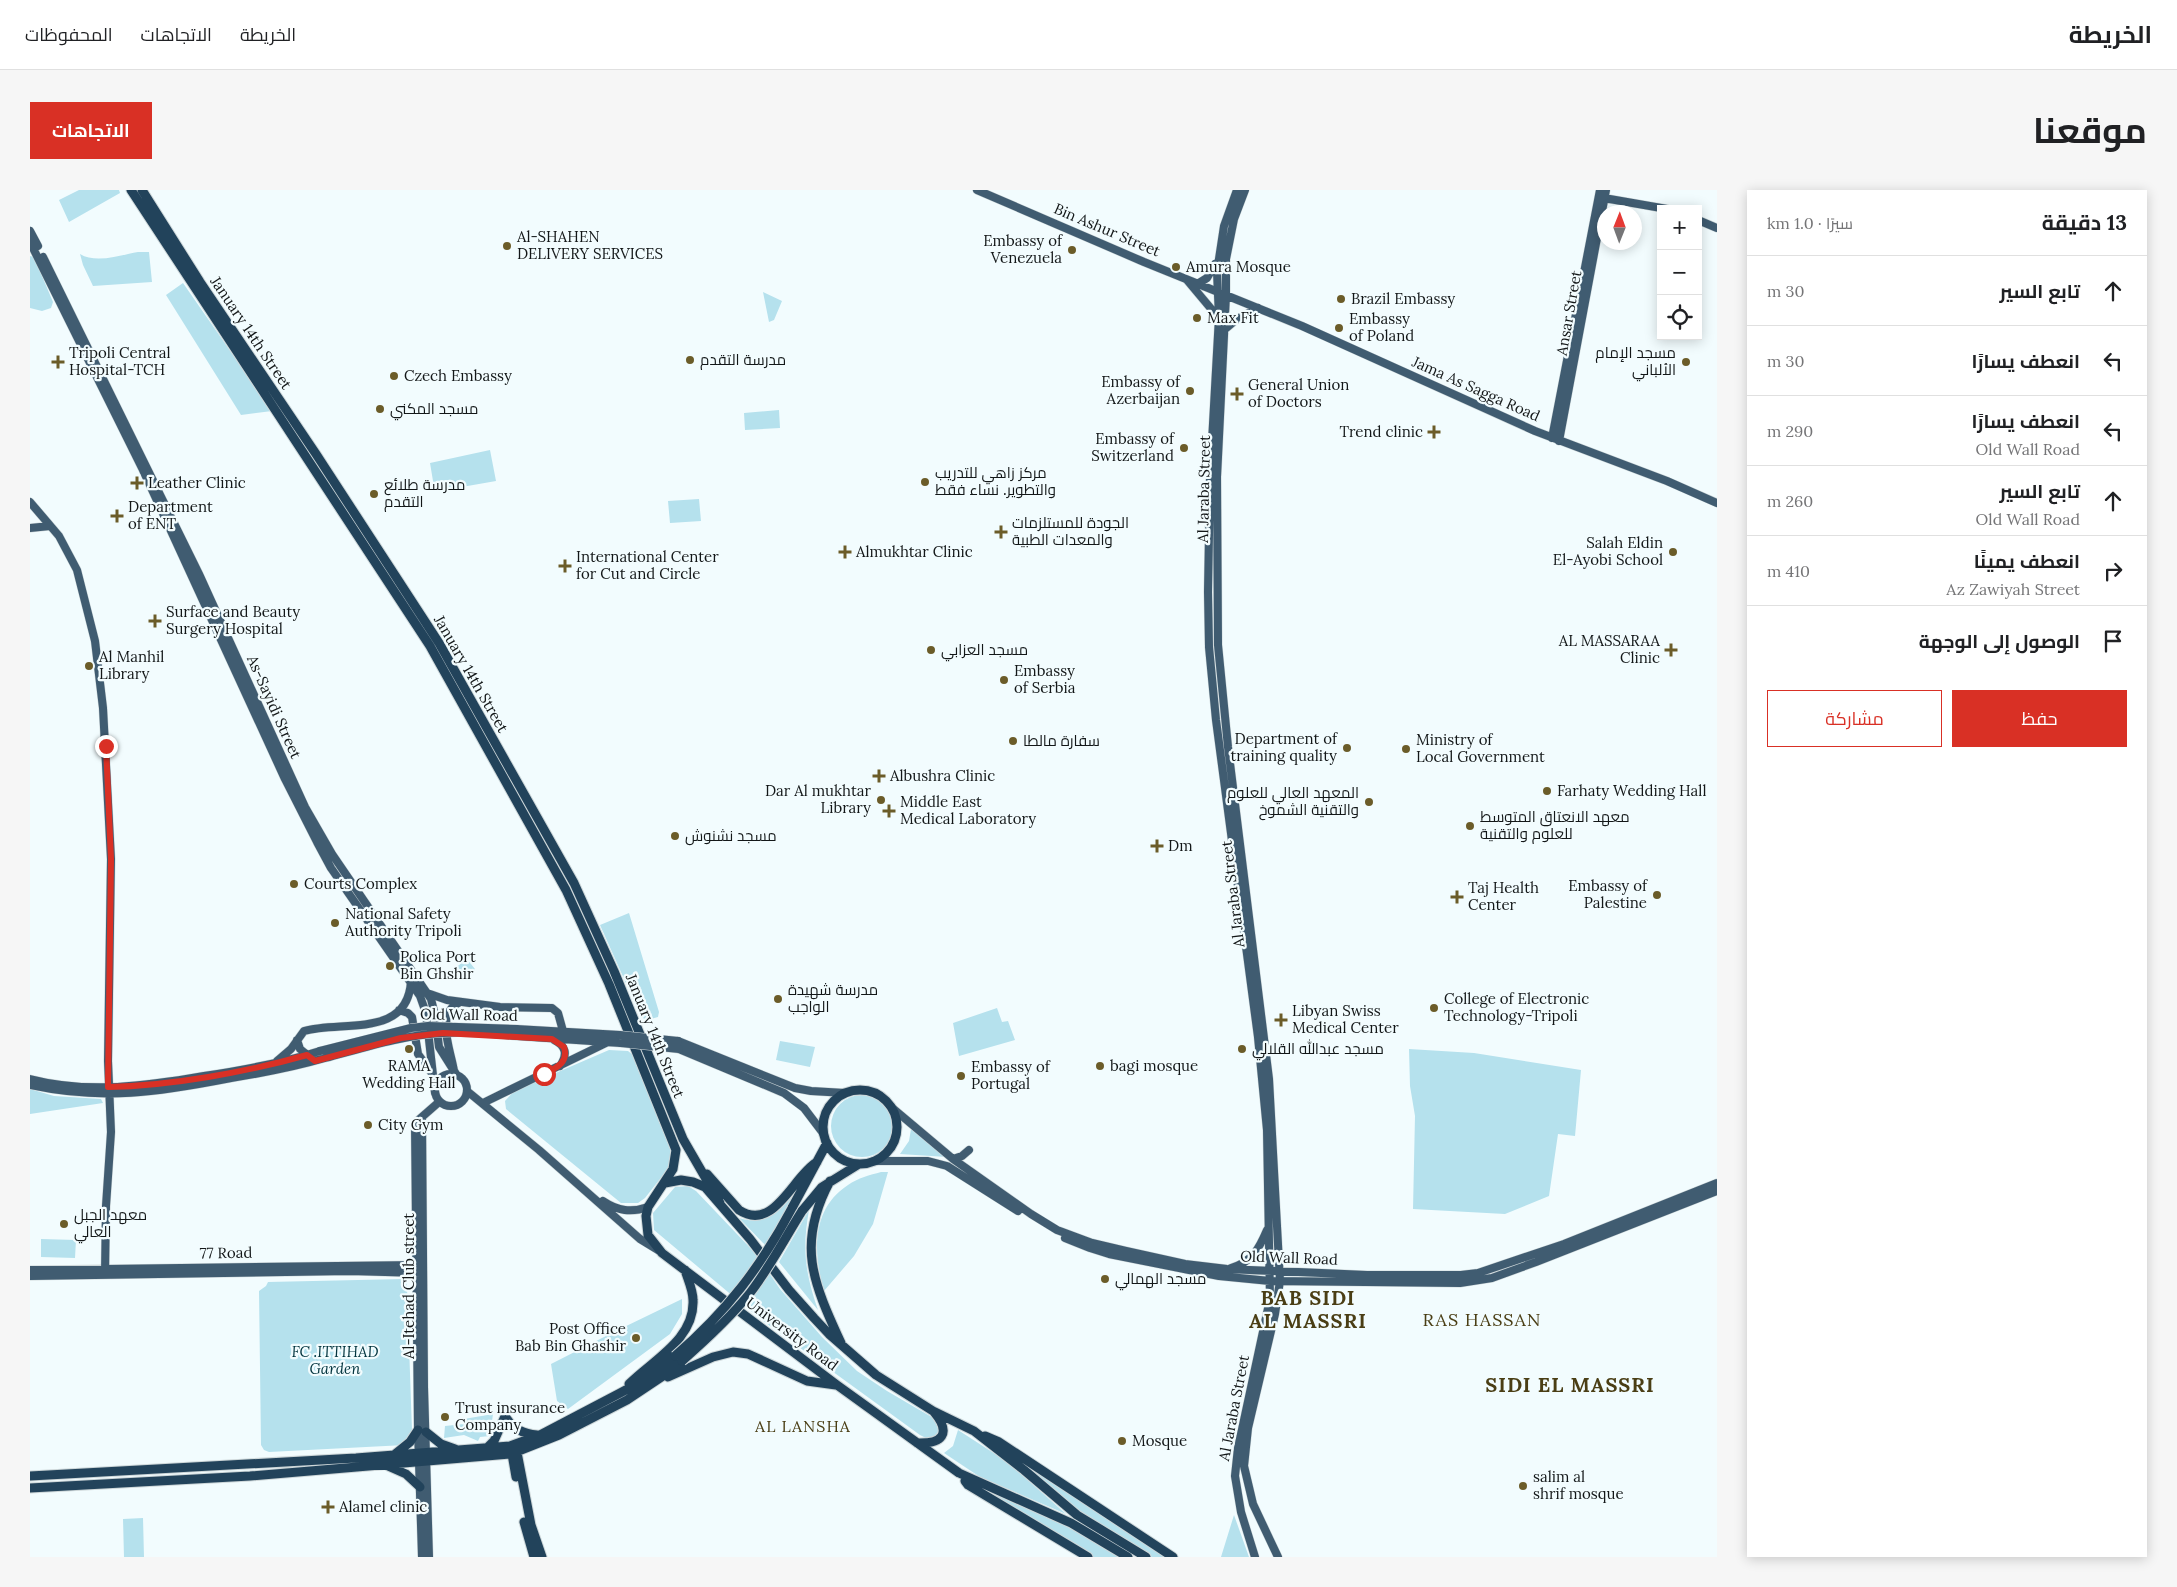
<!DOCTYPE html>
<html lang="ar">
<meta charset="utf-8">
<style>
:root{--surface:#fff;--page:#f6f6f6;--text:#202124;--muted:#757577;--line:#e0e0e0;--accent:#d93025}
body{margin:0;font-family:Lora,Cairo,serif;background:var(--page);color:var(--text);direction:rtl}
.controls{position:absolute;right:15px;top:15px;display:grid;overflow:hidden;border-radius:0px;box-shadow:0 2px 12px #0003}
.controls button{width:45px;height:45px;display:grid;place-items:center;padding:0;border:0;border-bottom:1px solid var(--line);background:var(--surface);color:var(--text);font:25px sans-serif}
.compass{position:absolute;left:1567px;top:15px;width:45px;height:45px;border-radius:50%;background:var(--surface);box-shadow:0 2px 12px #0003;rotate:1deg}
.stop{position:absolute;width:15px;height:15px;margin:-11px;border:4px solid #d93025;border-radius:50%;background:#fff}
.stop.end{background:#d93025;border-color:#fff;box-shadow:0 1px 5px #0008}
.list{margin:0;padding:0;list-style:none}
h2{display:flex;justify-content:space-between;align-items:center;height:65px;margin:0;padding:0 20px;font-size:21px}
h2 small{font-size:16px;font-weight:400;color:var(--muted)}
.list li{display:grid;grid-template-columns:32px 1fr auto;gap:15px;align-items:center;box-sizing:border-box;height:70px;padding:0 20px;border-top:1px solid var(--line)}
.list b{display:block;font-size:19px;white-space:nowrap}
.list p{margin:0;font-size:16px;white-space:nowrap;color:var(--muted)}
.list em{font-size:16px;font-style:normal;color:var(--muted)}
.actions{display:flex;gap:10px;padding:15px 20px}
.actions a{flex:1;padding:11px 0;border:1px solid var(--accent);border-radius:0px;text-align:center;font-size:18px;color:var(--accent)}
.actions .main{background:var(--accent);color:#fff}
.icon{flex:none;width:28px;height:28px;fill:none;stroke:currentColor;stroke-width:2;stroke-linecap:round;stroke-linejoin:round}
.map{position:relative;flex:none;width:1687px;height:1367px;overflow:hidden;direction:ltr;border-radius:0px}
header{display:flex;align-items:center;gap:30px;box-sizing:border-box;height:70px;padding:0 25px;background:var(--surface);border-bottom:1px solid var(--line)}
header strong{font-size:24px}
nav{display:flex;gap:28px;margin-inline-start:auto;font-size:18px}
.intro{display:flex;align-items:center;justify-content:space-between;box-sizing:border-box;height:120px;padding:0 30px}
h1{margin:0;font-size:35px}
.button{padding:12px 22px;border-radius:0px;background:var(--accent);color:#fff;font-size:18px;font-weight:700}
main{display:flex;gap:30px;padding:0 30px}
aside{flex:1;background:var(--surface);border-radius:0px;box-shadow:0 2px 12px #0003}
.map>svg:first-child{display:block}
.green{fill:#b5e1ed}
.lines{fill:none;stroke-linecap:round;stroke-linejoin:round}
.major-casing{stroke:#ced7d9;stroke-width:9}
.highway-casing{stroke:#ced7d9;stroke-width:11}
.major{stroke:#405c71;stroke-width:8}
.highway{stroke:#22435b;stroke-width:9}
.major-bridge-casing{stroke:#ced7d9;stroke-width:9;stroke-linecap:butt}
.highway-bridge-casing{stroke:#ced7d9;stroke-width:11;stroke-linecap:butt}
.major-bridge{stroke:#405c71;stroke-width:8}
.highway-bridge{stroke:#22435b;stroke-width:9}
.route{stroke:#d93025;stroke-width:6}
.poi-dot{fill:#6b5c29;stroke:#f2fcfe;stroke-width:2}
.labels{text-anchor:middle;stroke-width:4.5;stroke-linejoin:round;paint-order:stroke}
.street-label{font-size:15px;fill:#131718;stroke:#f2fcfe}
.poi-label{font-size:15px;fill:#131718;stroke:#f2fcfe;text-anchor:start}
.park-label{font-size:15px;font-style:italic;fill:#01333d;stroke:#f2fcfe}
.neighbourhood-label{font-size:16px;letter-spacing:1px;fill:#4a3e15;stroke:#f2fcfe}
.quarter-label{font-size:18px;letter-spacing:1px;fill:#4a3e15;stroke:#f2fcfe}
.district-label{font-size:20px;font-weight:bold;letter-spacing:1px;fill:#4a3e15;stroke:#f2fcfe}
</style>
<header>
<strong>الخريطة</strong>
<nav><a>الخريطة</a><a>الاتجاهات</a><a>المحفوظات</a></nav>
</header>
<div class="intro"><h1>موقعنا</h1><a class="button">الاتجاهات</a></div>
<main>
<aside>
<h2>13 دقيقة<small>سيرًا · 1.0 km</small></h2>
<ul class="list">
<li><svg class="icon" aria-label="ahead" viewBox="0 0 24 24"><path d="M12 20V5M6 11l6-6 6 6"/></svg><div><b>تابع السير</b></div><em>30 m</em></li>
<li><svg class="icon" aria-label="left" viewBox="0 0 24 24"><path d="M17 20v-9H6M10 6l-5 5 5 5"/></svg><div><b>انعطف يسارًا</b></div><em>30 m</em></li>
<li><svg class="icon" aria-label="left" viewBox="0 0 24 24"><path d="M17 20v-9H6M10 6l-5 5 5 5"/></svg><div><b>انعطف يسارًا</b><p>Old Wall Road</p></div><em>290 m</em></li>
<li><svg class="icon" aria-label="ahead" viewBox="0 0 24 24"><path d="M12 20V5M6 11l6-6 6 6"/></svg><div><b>تابع السير</b><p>Old Wall Road</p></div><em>260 m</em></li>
<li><svg class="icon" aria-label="right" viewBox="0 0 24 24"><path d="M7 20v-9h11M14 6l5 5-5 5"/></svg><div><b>انعطف يمينًا</b><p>Az Zawiyah Street</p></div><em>410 m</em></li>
<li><svg class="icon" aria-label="arrive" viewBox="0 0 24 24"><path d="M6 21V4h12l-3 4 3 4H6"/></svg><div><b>الوصول إلى الوجهة</b></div></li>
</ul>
<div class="actions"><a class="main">حفظ</a><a>مشاركة</a></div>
</aside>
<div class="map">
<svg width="1687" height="1367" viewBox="0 0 1687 1367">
<rect width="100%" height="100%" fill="#f2fcfe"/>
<path class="green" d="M49,0H89L90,3L39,32L29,10Z
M108,62H119L122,92L63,96L53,75L50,64C66,74 91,65 108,62Z
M0,66L4,67L23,112L21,118L12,121L0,118Z
M153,93L242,221L211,225L136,105Z
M733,102L752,111L744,130L739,132Z
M749,220L750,238L715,240L714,223Z
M460,260L466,291L409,301L408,297H404L400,273Z
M669,309L671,331L640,333L638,311Z
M599,723L629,822L628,827L617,830L611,827L570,735Z
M437,769L445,779L429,791L421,781Z
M967,818L972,832L978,831L985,850L929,866L923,833Z
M750,851L785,857L780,877L746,870Z
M1379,859L1444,863L1551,880L1545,946L1528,944L1519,1006L1475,1024L1383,1019L1385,926L1380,896Z
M579,860L598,861L603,865L640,958L641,967V975L615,1008L608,1013H591L476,919L475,911L484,901Z
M0,899L24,906L71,909L73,913L0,924Z
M801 936a31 31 0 1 1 62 0a31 31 0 1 1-62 0Z
M881,939L917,967L870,964L879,951Z
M851,982H858L843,1034L824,1066L794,1101C783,1063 781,1019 818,995C828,988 840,985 851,982Z
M658,996L666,1001L726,1064L750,1099L792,1147L827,1181L857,1201L905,1229L909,1241L904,1247L898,1249L890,1245L729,1128L624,1040L623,1023L645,997Z
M768,1000L737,1057L709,1028C737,1037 751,1018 768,1000Z
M779,1020C772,1059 775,1082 788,1120L749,1072Z
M11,1049L46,1050L45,1068L11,1067Z
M373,1089L376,1092L377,1097L382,1241L375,1255L239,1262L234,1260L231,1255L229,1101L236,1096L238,1092Z
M652,1109V1124L640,1144L538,1219L527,1211L521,1174L576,1146L583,1137L588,1140Z
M463,1224L460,1246L450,1247L448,1251L434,1245L414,1248L415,1236L434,1234V1229Z
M928,1240L976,1271L1036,1324L950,1287L914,1263L923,1256Z
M981,1266L994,1270L1136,1367H1122L1051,1325Z
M956,1300L1043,1337L1092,1367H1063L956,1303Z
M1204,1325L1219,1367H1191Z
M113,1328L114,1367H94L93,1329Z"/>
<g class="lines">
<g class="major-casing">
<path id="major" d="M947,0L1114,72L1272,136L1505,241L1637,291L1687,313
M1207,0L1194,36L1187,82L1189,127L1180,287L1178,402L1179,457L1186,530L1228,847L1237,940L1240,1109L1208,1258L1205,1286L1211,1322L1225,1367
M1215,0L1204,29L1196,69V105L1187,287L1188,455L1198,557L1239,889L1250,1091L1245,1124L1218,1238L1214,1276L1223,1314L1248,1367
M1574,8L1637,19
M1668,30L1687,38
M0,41L8,56
M0,52L113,280L255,589L287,652L301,678L390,806L396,823L405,903
M13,67L169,384L275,617L302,664L401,809L405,825L409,857L426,884
M1157,90L1188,127
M1169,93L1177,88L1185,74
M1194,140L1207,129L1228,118
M1522,248L1570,0
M1529,251L1576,0
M0,312L29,346L47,380L65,451L73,518L81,669L78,871L81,942L76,1016L75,1085
M0,338L20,336
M397,803L417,810L470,817L522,818L528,823L533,841
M369,820L378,823L382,827L388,864L401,882
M486,839L590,845
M487,846L591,853
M267,850L270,859L280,867
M524,850C536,856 538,864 530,876
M648,851L765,898L781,901L815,903
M649,859L754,903L774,918L793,943
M247,871L261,859L274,841C311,830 378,849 381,791
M424,881C421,860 404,824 430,812
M405 900a16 16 0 1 1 32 0a16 16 0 1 1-32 0Z
M0,889C58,904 117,896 174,886C214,880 252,873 290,861
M0,895C73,911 129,902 201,888C233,883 264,877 295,868
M437,901L509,960L610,1049L628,1060
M453,913L578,852
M860,916L923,969L1001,1024L1027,1040L1062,1053L1096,1061L1155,1074L1197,1079L1337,1085H1431L1448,1083L1534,1054L1687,993
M392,928L394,1197L399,1367
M923,969L932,966L939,960
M844,971H898L917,976L988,1021
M573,1011C588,1021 601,1023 618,1017
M1035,1048L1060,1058L1079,1064L1189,1086L1240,1091L1430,1093L1462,1088L1506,1072L1687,1001
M1201,1078C1222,1072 1229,1059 1237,1040
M0,1080L389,1075
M0,1086L320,1081L390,1083
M392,1367L388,1240L385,933L409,912"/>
</g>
<g class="highway-casing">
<path id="highway" d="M101,0L400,456L536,700L579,794L646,960L643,979L618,1017L616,1026L618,1045L632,1063L807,1195L929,1283L1041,1333L1098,1367
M112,0L170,92L286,264L409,453L544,693L584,781L653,949L690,1013
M793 937a37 37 0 1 1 74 0a37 37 0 1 1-74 0Z
M677,984L709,1020C744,1043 763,986 787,972
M800,991C766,1054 783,1092 811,1153
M635,993L651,990L663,992L675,997L720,1049L759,1100L784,1128L799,1144L846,1185L903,1221L944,1241L994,1280L1047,1325L1116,1367
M762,1018L797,953
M772,1021L792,997L829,974
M638,1187L683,1167L703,1162L718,1164L777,1191L806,1195
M599,1194C623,1170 665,1149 663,1110C663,1100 658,1090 655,1080
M477,1229C484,1240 494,1244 507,1245
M396,1242L411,1254L425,1259
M955,1246L969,1252L1143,1367
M887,1253C912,1254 922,1244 904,1222
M486,1257L501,1335L512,1367
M457,1258L464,1251L476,1224
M481,1258L486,1287
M364,1265L380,1252L388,1240
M358,1276L376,1284L390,1297
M0,1286L326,1268L480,1256L510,1245L592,1202L614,1190L645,1166
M936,1287L935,1291L938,1295L1058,1367
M0,1298L220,1286L481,1264L529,1245L597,1210L639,1182L652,1171
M494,1332L504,1367"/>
</g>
<use href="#major" class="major"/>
<use href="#highway" class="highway"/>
<g class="major-bridge-casing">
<path id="major-bridge" d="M590,845L648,851
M591,853L649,859
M290,861L381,838L398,836L486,839
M295,868C333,858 373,845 413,843C437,841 462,844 487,846"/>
</g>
<g class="highway-bridge-casing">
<path id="highway-bridge" d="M645,1166C697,1121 730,1078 762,1018
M652,1171C676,1150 700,1128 720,1103C740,1077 755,1048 772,1021"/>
</g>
<use href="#major-bridge" class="major-bridge"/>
<use href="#highway-bridge" class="highway-bridge"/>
</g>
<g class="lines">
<path class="route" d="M76,556L81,669L78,897C140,896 217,882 277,865L285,871L371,848L413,843L522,849L534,857C539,873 526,878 514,884"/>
</g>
<g class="poi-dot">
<circle cx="477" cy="56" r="5"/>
<circle cx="1042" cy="60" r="5"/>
<circle cx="1146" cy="77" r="5"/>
<circle cx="1311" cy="109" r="5"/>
<circle cx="1167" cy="128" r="5"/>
<circle cx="1309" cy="138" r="5"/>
<circle cx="660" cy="170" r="5"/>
<path d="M25.5 164.5h5v5h5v5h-5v5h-5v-5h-5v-5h5z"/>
<circle cx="1656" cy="172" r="5"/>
<circle cx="364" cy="186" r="5"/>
<circle cx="1160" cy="201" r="5"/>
<path d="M1204.5 196.5h5v5h5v5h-5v5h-5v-5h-5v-5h5z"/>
<circle cx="350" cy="219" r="5"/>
<path d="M1401.5 234.5h5v5h5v5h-5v5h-5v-5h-5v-5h5z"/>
<circle cx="1154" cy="258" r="5"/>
<circle cx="895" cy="292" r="5"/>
<path d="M104.5 285.5h5v5h5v5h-5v5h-5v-5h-5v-5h5z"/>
<circle cx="344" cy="304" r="5"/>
<path d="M84.5 318.5h5v5h5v5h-5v5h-5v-5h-5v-5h5z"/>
<path d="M968.5 334.5h5v5h5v5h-5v5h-5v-5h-5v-5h5z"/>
<path d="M812.5 354.5h5v5h5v5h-5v5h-5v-5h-5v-5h5z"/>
<circle cx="1643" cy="362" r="5"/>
<path d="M532.5 368.5h5v5h5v5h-5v5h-5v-5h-5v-5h5z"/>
<path d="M122.5 423.5h5v5h5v5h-5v5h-5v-5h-5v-5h5z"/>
<circle cx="901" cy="460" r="5"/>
<path d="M1638.5 452.5h5v5h5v5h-5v5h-5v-5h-5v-5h5z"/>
<circle cx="59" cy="476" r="5"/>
<circle cx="974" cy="490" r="5"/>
<circle cx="983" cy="551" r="5"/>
<circle cx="1317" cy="558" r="5"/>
<circle cx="1376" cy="559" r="5"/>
<path d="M846.5 578.5h5v5h5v5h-5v5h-5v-5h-5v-5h5z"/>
<circle cx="1517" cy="601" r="5"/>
<circle cx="851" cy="610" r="5"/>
<circle cx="1339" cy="612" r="5"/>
<path d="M856.5 613.5h5v5h5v5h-5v5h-5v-5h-5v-5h5z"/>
<circle cx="1440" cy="636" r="5"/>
<circle cx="645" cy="646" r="5"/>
<path d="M1124.5 648.5h5v5h5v5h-5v5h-5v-5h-5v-5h5z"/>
<circle cx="264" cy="694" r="5"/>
<circle cx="1627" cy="705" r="5"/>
<path d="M1424.5 699.5h5v5h5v5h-5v5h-5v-5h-5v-5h5z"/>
<circle cx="305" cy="733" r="5"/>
<circle cx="360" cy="776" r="5"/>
<circle cx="748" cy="809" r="5"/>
<circle cx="1404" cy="818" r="5"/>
<path d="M1248.5 822.5h5v5h5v5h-5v5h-5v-5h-5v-5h5z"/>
<circle cx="379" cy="859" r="5"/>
<circle cx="1212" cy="859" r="5"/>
<circle cx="1070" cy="876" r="5"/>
<circle cx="931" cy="886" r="5"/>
<circle cx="338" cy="935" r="5"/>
<circle cx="34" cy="1034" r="5"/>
<circle cx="1075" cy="1089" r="5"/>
<circle cx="606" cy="1148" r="5"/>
<circle cx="415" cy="1227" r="5"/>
<circle cx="1092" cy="1251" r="5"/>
<circle cx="1493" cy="1296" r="5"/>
<path d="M295.5 1309.5h5v5h5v5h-5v5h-5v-5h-5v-5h5z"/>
</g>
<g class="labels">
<g class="street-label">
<text transform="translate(1077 40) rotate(23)" y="5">Bin Ashur Street</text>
<text transform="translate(1539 123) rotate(-80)" y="5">Ansar Street</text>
<text transform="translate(221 143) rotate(56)" y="5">January 14th Street</text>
<text transform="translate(1446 199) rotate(24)" y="5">Jama As Sagga Road</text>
<text transform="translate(1174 299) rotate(-89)" y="5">Al Jaraba Street</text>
<text transform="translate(441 484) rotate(60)" y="5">January 14th Street</text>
<text transform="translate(244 517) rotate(66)" y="5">As-Sayidi Street</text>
<text transform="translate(1203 704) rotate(-97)" y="5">Al Jaraba Street</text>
<text transform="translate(439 825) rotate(1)" y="5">Old Wall Road</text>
<text transform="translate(625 846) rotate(68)" y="5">January 14th Street</text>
<text transform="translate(196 1063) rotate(-1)" y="5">77 Road</text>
<text transform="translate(1259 1068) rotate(2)" y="5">Old Wall Road</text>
<text transform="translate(379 1096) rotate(-90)" y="5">Al-Itehad Club street</text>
<text transform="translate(762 1144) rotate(37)" y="5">University Road</text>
<text transform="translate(1204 1218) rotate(-79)" y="5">Al Jaraba Street</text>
</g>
<g class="poi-label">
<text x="487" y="52">Al-SHAHEN<tspan x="487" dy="17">DELIVERY SERVICES</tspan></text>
<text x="1032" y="56" text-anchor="end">Embassy of<tspan x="1032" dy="17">Venezuela</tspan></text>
<text x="1156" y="82">Amura Mosque</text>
<text x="1321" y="114">Brazil Embassy</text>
<text x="1177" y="133">Max Fit</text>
<text x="1319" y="134">Embassy<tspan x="1319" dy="17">of Poland</tspan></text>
<text x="39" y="168">Tripoli Central<tspan x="39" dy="17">Hospital-TCH</tspan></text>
<text x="1646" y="168" text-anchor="end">مسجد الإمام<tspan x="1646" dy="17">الألباني</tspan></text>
<text x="670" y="175">مدرسة التقدم</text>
<text x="374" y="191">Czech Embassy</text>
<text x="1150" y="197" text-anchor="end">Embassy of<tspan x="1150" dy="17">Azerbaijan</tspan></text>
<text x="1218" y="200">General Union<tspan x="1218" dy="17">of Doctors</tspan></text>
<text x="360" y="224">مسجد المكني</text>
<text x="1393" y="247" text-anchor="end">Trend clinic</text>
<text x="1144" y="254" text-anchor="end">Embassy of<tspan x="1144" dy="17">Switzerland</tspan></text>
<text x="905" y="288">مركز زاهي للتدريب<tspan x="905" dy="17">والتطوير. نساء فقط</tspan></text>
<text x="118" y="298">Leather Clinic</text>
<text x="354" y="300">مدرسة طلائع<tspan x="354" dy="17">التقدم</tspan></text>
<text x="98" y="322">Department<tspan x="98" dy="17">of ENT</tspan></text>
<text x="982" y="338">الجودة للمستلزمات<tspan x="982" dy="17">والمعدات الطبية</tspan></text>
<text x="1633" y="358" text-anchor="end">Salah Eldin<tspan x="1633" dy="17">El-Ayobi School</tspan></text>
<text x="826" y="367">Almukhtar Clinic</text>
<text x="546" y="372">International Center<tspan x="546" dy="17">for Cut and Circle</tspan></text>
<text x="136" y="427">Surface and Beauty<tspan x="136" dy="17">Surgery Hospital</tspan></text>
<text x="1630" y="456" text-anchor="end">AL MASSARAA<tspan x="1630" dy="17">Clinic</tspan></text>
<text x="911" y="465">مسجد العزابي</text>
<text x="69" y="472">Al Manhil<tspan x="69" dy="17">Library</tspan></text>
<text x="984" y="486">Embassy<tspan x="984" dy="17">of Serbia</tspan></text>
<text x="1307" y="554" text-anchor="end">Department of<tspan x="1307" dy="17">training quality</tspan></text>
<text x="1386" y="555">Ministry of<tspan x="1386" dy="17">Local Government</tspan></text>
<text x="993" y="556">سفارة مالطا</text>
<text x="860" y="591">Albushra Clinic</text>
<text x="841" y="606" text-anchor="end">Dar Al mukhtar<tspan x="841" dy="17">Library</tspan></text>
<text x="1527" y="606">Farhaty Wedding Hall</text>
<text x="1329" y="608" text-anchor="end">المعهد العالي للعلوم<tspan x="1329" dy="17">والتقنية الشموخ</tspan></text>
<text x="870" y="617">Middle East<tspan x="870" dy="17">Medical Laboratory</tspan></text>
<text x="1450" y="632">معهد الانعتاق المتوسط<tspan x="1450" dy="17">للعلوم والتقنية</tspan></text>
<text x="655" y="651">مسجد نشنوش</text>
<text x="1138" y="661">Dm</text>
<text x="274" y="699">Courts Complex</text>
<text x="1617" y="701" text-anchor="end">Embassy of<tspan x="1617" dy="17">Palestine</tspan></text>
<text x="1438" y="703">Taj Health<tspan x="1438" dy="17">Center</tspan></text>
<text x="315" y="729">National Safety<tspan x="315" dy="17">Authority Tripoli</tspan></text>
<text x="370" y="772">Polica Port<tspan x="370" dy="17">Bin Ghshir</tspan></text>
<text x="758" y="805">مدرسة شهيدة<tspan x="758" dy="17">الواجب</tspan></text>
<text x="1414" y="814">College of Electronic<tspan x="1414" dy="17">Technology-Tripoli</tspan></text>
<text x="1262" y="826">Libyan Swiss<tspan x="1262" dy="17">Medical Center</tspan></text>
<text x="1222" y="864">مسجد عبدالله القلالي</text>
<text x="379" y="881" text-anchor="middle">RAMA<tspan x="379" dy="17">Wedding Hall</tspan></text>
<text x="1080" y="881">bagi mosque</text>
<text x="941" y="882">Embassy of<tspan x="941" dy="17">Portugal</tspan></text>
<text x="348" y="940">City Gym</text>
<text x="44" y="1030">معهد الجبل<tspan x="44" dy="17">العالي</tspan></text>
<text x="1085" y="1094">مسجد الهمالي</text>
<text x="596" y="1144" text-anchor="end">Post Office<tspan x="596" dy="17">Bab Bin Ghashir</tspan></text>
<text x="425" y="1223">Trust insurance<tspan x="425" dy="17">Company</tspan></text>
<text x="1102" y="1256">Mosque</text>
<text x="1503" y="1292">salim al<tspan x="1503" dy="17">shrif mosque</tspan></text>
<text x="309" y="1322">Alamel clinic</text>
</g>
<g class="park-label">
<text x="305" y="1167">FC .ITTIHAD<tspan x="305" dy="17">Garden</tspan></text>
</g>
<g class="neighbourhood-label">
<text x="773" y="1242">AL LANSHA</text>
</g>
<g class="quarter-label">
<text x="1452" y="1136">RAS HASSAN</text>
</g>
<g class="district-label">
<text x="1278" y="1115">BAB SIDI<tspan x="1278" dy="23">AL MASSRI</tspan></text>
<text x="1540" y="1202">SIDI EL MASSRI</text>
</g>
</g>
</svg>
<div class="controls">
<button>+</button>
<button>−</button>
<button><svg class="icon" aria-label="locate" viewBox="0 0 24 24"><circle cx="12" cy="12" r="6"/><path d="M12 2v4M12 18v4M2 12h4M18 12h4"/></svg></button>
</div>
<svg class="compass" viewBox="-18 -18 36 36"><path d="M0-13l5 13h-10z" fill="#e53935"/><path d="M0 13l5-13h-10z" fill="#757577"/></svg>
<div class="stop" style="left:514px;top:884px"></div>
<div class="stop end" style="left:76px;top:556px"></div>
</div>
</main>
